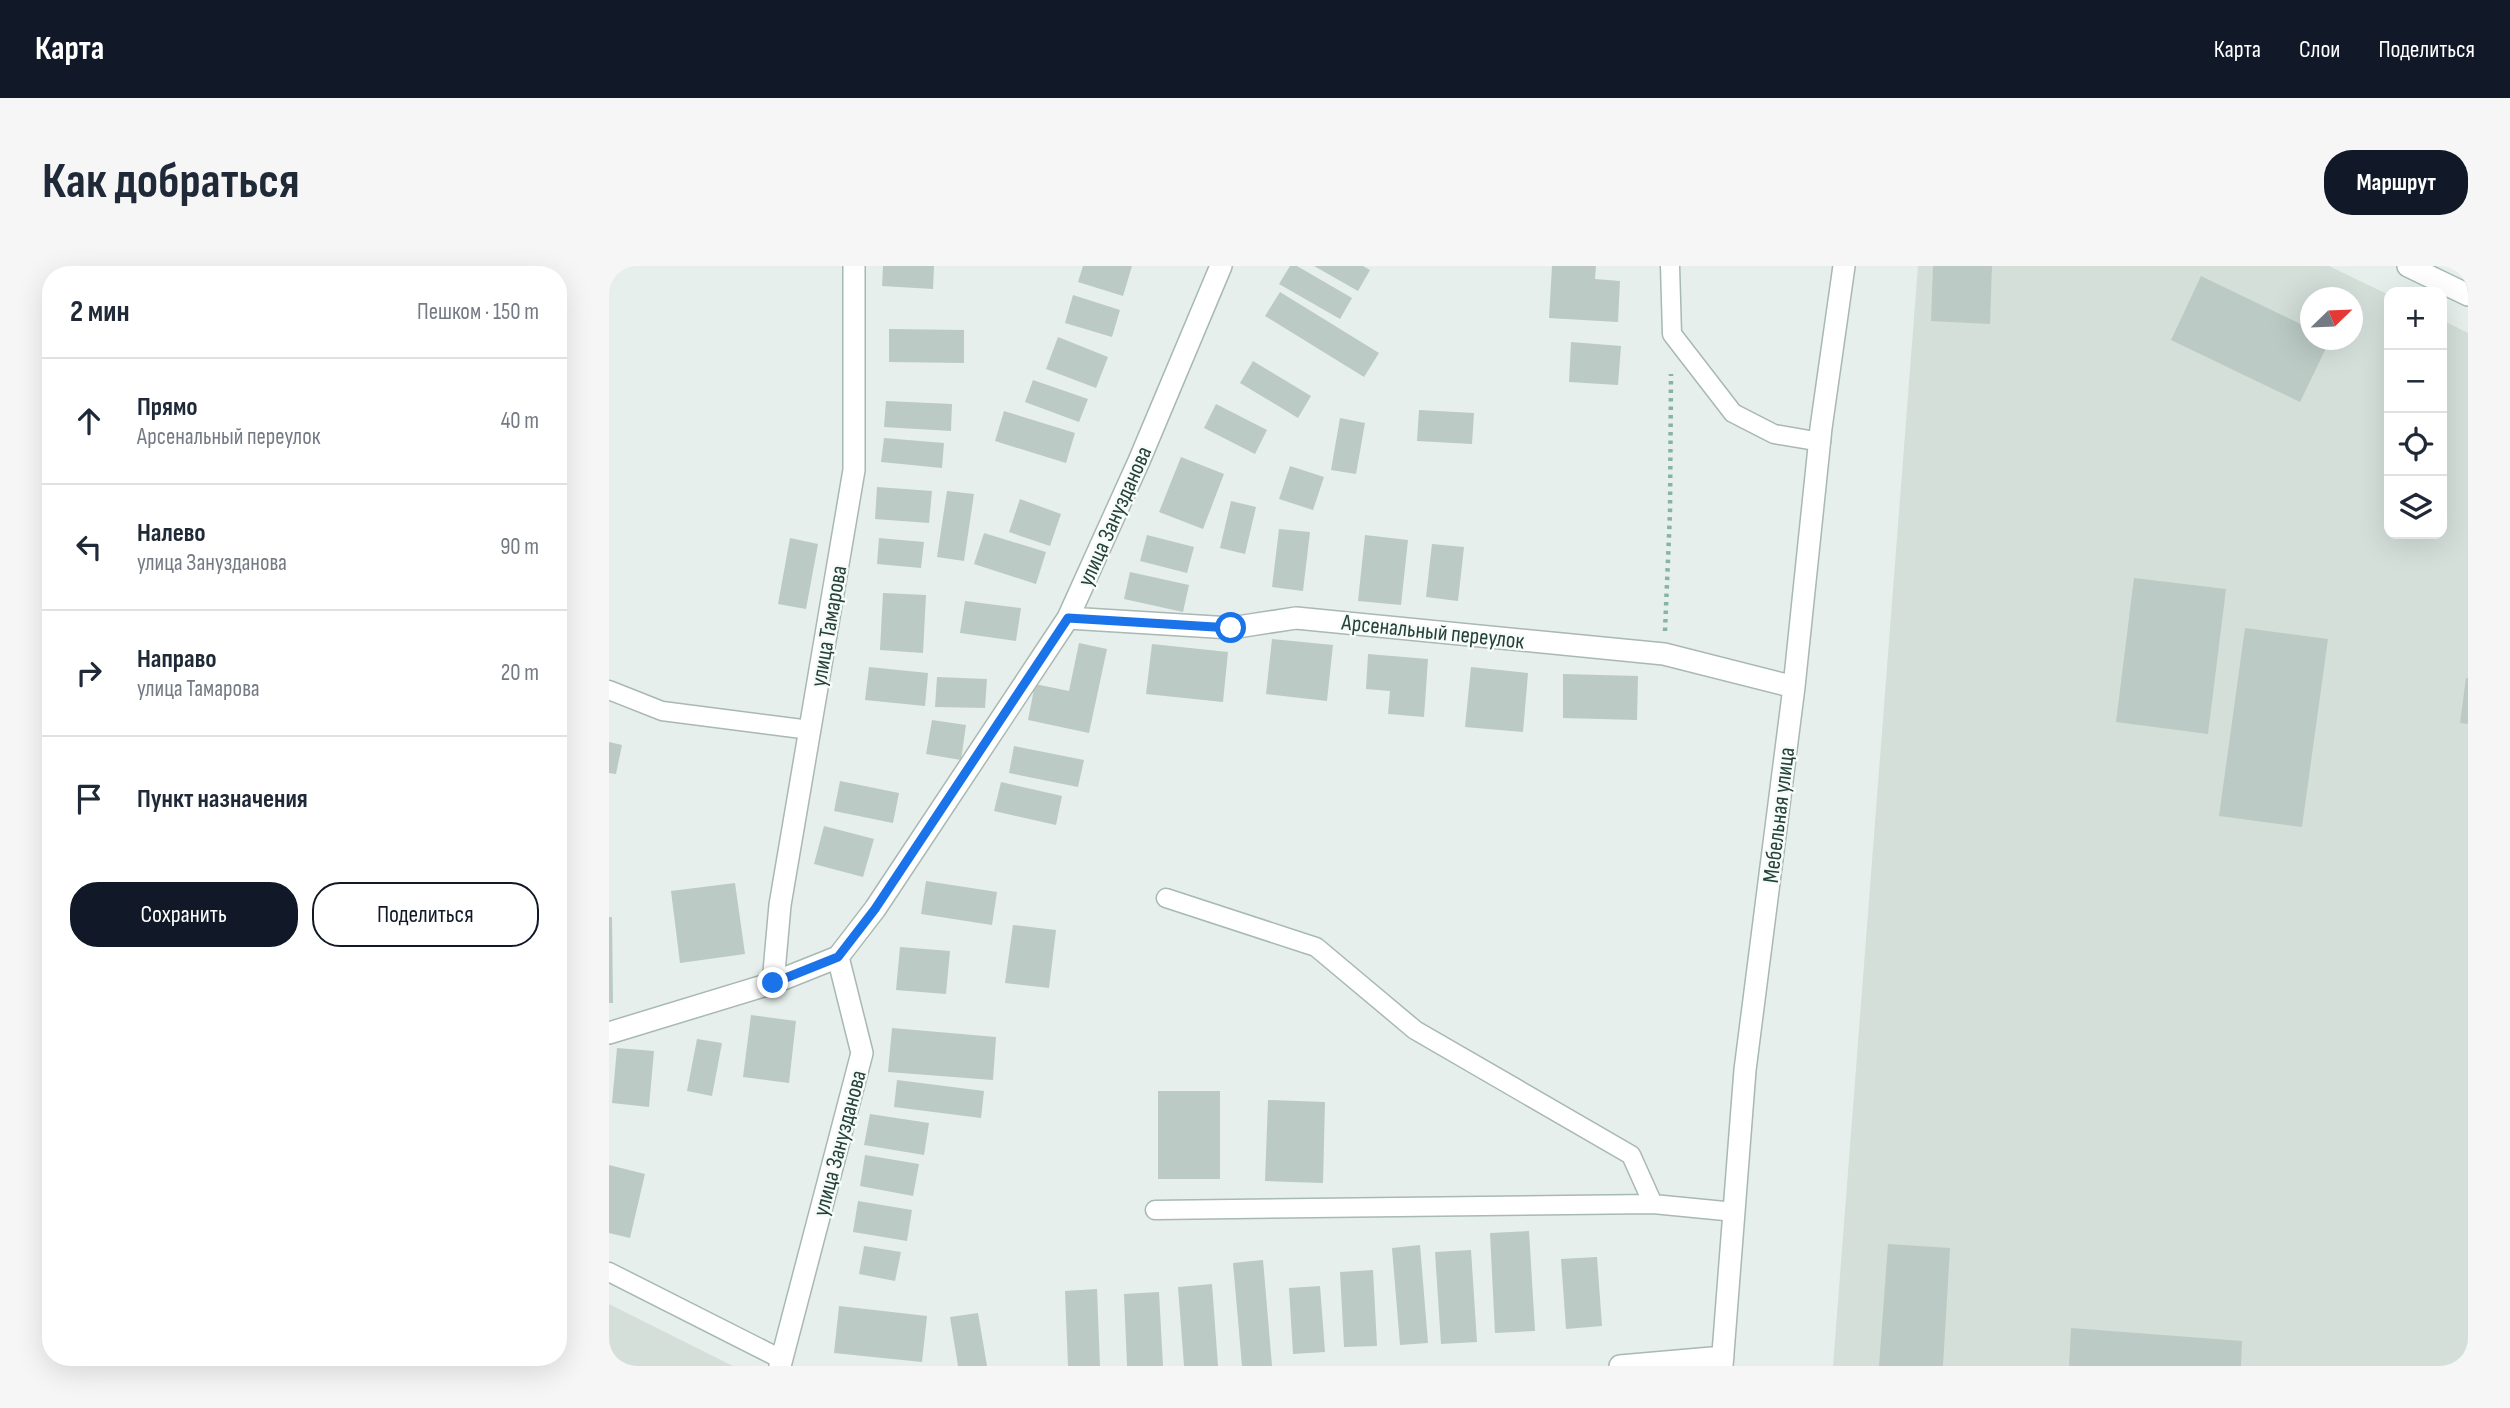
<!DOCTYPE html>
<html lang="ru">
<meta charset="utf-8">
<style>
:root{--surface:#fff;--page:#f6f6f7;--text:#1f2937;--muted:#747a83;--line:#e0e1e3;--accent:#111827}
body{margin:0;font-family:"Sofia Sans Condensed",sans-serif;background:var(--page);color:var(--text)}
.controls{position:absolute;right:21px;top:21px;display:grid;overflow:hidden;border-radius:14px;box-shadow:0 7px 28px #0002}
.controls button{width:63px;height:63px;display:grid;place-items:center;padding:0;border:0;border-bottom:2px solid var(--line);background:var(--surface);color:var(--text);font:35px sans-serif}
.compass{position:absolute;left:1691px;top:21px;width:63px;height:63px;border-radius:50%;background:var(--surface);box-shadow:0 7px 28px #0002;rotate:67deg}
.stop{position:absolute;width:21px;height:21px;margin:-16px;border:5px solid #1a73e8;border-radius:50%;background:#fff}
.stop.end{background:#1a73e8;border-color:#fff;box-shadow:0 2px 7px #0008}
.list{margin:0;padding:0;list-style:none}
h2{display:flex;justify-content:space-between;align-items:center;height:91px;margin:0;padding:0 28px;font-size:30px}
h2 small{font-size:23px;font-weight:400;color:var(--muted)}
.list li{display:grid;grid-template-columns:46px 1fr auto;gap:21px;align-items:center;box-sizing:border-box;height:126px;padding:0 28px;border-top:2px solid var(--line)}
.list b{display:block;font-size:26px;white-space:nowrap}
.list p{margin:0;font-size:23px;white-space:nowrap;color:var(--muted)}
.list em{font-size:23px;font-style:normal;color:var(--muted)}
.actions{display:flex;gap:14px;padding:21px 28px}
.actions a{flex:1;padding:16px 0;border:2px solid var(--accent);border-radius:28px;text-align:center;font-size:24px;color:var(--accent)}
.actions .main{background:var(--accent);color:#fff}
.icon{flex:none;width:38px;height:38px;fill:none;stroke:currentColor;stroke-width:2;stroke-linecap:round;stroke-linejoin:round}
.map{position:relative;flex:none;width:1859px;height:1100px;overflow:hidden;border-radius:28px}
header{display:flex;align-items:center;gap:42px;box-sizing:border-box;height:98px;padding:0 35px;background:var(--accent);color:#fff}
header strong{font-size:33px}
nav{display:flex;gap:38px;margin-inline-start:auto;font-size:24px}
.intro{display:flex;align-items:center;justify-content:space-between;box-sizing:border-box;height:168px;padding:0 42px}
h1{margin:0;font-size:49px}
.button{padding:18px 32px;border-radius:28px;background:var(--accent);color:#fff;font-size:24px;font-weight:700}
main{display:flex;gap:42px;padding:0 42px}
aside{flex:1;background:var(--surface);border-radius:28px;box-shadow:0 7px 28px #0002}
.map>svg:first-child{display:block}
.built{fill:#d4dfda;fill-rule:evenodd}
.building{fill:#bbcac4}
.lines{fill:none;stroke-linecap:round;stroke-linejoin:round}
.lane-casing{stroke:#a8b8b2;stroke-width:21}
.street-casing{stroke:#a8b8b2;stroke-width:24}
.secondary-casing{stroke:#a4bbb3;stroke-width:24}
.path{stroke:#86b3a5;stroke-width:4.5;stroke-dasharray:3.5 5;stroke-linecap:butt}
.lane{stroke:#fff;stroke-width:18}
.street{stroke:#fff;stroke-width:21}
.secondary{stroke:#fff;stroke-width:21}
.route{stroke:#1a73e8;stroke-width:9}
.labels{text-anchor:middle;stroke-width:5;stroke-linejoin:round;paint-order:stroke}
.street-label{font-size:23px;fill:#24423a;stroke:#f7fbf9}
</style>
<header>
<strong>Карта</strong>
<nav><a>Карта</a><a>Слои</a><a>Поделиться</a></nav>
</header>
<div class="intro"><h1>Как добраться</h1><a class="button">Маршрут</a></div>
<main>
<aside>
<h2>2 мин<small>Пешком · 150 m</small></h2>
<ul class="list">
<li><svg class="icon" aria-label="ahead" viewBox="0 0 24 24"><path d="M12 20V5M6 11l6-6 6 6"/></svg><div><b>Прямо</b><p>Арсенальный переулок</p></div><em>40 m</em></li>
<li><svg class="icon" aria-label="left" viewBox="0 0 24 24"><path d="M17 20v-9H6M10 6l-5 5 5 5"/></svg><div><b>Налево</b><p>улица Занузданова</p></div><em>90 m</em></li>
<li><svg class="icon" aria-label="right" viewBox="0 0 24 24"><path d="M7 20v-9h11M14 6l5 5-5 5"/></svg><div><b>Направо</b><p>улица Тамарова</p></div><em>20 m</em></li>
<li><svg class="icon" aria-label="arrive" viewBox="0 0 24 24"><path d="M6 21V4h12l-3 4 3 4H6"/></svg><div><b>Пункт назначения</b></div></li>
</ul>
<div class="actions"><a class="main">Сохранить</a><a>Поделиться</a></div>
</aside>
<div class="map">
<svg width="1859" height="1100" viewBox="0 0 1859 1100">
<rect width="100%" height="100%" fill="#e6efeb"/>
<path class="built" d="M1309,0H1720L1780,29V268H1833V54L1859,67V1100H1224ZM1702,32H1744V74H1702Z
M0,1038L124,1100H0Z"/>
<path class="building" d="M274,0H325L324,23L273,20Z
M474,0H523L514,30L469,16Z
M681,0H688L743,32L731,53L670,18Z
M705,0H754L761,4L749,25Z
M943,0H987L986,13L1011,15L1009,56L940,52Z
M1324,0H1383L1381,58L1322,55Z
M1592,10L1702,63V74H1721L1691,136L1562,74Z
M671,26L770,87L755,111L656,50Z
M464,29L511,44L503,71L456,57Z
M280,63L355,64V97L280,96Z
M449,71L499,91L487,122L437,103Z
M962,76L1012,80L1009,119L960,116Z
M644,95L702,130L689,152L631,117Z
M424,114L479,133L470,156L416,136Z
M277,135L343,138L342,165L275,161Z
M607,138L658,164L646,188L595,162Z
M810,144L865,147L863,178L808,175Z
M395,145L466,167L457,197L386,175Z
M731,152L756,157L747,208L722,204Z
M275,172L335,177L333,202L272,196Z
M572,191L615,208L594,263L550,246Z
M681,200L715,211L704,244L670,233Z
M268,221L323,225L320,257L266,253Z
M338,225L365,228L355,295L328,291Z
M411,233L452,248L441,280L400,266Z
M622,235L647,241L636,288L611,282Z
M670,263L701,266L694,325L663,321Z
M375,267L437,286L427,318L365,298Z
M538,269L585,281L578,307L531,295Z
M756,269L799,274L792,339L749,335Z
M181,272L209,278L197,343L169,338Z
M270,272L315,276L312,302L268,298Z
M823,278L855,281L849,335L817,331Z
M521,306L580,319L574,346L515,333Z
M1525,312L1617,323L1599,468L1507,456Z
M274,327L317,329L314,387L271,384Z
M356,335L412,342L407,375L351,367Z
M1636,362L1719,373L1693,561L1610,550Z
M663,373L724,379L718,435L657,428Z
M470,377L498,383L480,467L419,454L426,418L460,425Z
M543,378L619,386L614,436L537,428Z
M759,388L819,393L815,451L779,448L781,425L757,423Z
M260,401L319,407L316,440L256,434Z
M862,401L919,407L914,466L856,461Z
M954,408L1029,410L1028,454L954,452Z
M328,411L378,413L376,442L326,441Z
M1857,412H1859V458L1851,457Z
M323,454L357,459L352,494L317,488Z
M0,476L13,479L7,508L0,507Z
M405,480L475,494L469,521L400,507Z
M231,515L290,527L284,557L225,545Z
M392,516L453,530L447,559L385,545Z
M215,560L265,573L254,611L205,598Z
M317,615L388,626L383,659L312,648Z
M126,617L136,688L71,697L62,625Z
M0,651H3L4,737H0Z
M404,659L447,664L440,722L396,717Z
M291,681L341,685L337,728L287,724Z
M142,749L187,755L180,817L134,811Z
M283,762L387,771L384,814L279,806Z
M88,773L113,777L103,830L78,825Z
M8,782L45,785L40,841L3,837Z
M288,814L375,825L372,852L285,841Z
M549,825H611V913H549Z
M659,834L716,836L714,917L656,915Z
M261,848L320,857L315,889L255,879Z
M256,889L310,898L304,930L251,920Z
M0,899L36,908L21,972L0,967Z
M249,935L303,944L298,975L244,966Z
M920,965L926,1065L886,1067L881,967Z
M1279,978L1341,982L1334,1100H1270Z
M811,979L819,1077L791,1079L783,982Z
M255,980L292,986L286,1015L250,1008Z
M862,984L868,1076L832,1078L826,986Z
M988,991L993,1060L957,1063L952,993Z
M654,994L663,1100H633L624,997Z
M764,1004L768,1080L735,1081L731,1006Z
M603,1018L609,1100H575L569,1021Z
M711,1020L716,1086L684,1088L680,1022Z
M488,1023L491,1100H459L456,1025Z
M550,1026L554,1100H518L515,1028Z
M230,1040L318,1050L313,1096L225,1087Z
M369,1047L378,1100H349L341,1051Z
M1462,1062L1633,1075L1632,1100H1460Z"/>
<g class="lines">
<g class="lane-casing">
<path id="lane" d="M1061,0L1063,68L1124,147L1165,168L1212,176
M0,424L53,445L201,464
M557,632L707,681L806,764L1022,889L1044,938
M546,944L1044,938L1126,946
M0,1006L172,1093"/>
</g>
<g class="street-casing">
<path id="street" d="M459,352L622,362L687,352L1055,388L1185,421
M164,717L229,691
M0,767L164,717L171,639L245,204V0
M171,1100L253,787L229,691L266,643L459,352L530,195L612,0
M1011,1100L1114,1091
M1113,1100L1136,804L1185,421L1212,162L1235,0"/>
</g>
<g class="secondary-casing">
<path id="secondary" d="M1799,0L1859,29"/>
</g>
<path class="path" d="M1056,365L1061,246L1062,108"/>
<use href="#lane" class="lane"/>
<use href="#street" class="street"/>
<use href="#secondary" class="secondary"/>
</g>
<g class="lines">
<path class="route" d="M164,717L229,691L266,643L459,352L622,362"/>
</g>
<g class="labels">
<g class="street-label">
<text transform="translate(505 250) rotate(-66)" y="8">улица Занузданова</text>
<text transform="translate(219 360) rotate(-80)" y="8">улица Тамарова</text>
<text transform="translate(824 365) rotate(6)" y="8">Арсенальный переулок</text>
<text transform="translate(1169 549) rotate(-83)" y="8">Мебельная улица</text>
<text transform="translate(230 877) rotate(-75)" y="8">улица Занузданова</text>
</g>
</g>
</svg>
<div class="controls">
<button>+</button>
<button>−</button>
<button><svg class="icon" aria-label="locate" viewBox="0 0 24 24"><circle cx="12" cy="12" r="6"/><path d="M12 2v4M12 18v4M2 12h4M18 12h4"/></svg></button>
<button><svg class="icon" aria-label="layers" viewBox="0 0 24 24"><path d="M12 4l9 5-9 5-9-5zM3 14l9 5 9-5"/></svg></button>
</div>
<svg class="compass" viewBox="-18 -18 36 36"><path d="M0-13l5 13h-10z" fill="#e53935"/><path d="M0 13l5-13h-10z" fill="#747a83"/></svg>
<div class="stop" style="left:622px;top:362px"></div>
<div class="stop end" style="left:164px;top:717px"></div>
</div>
</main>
